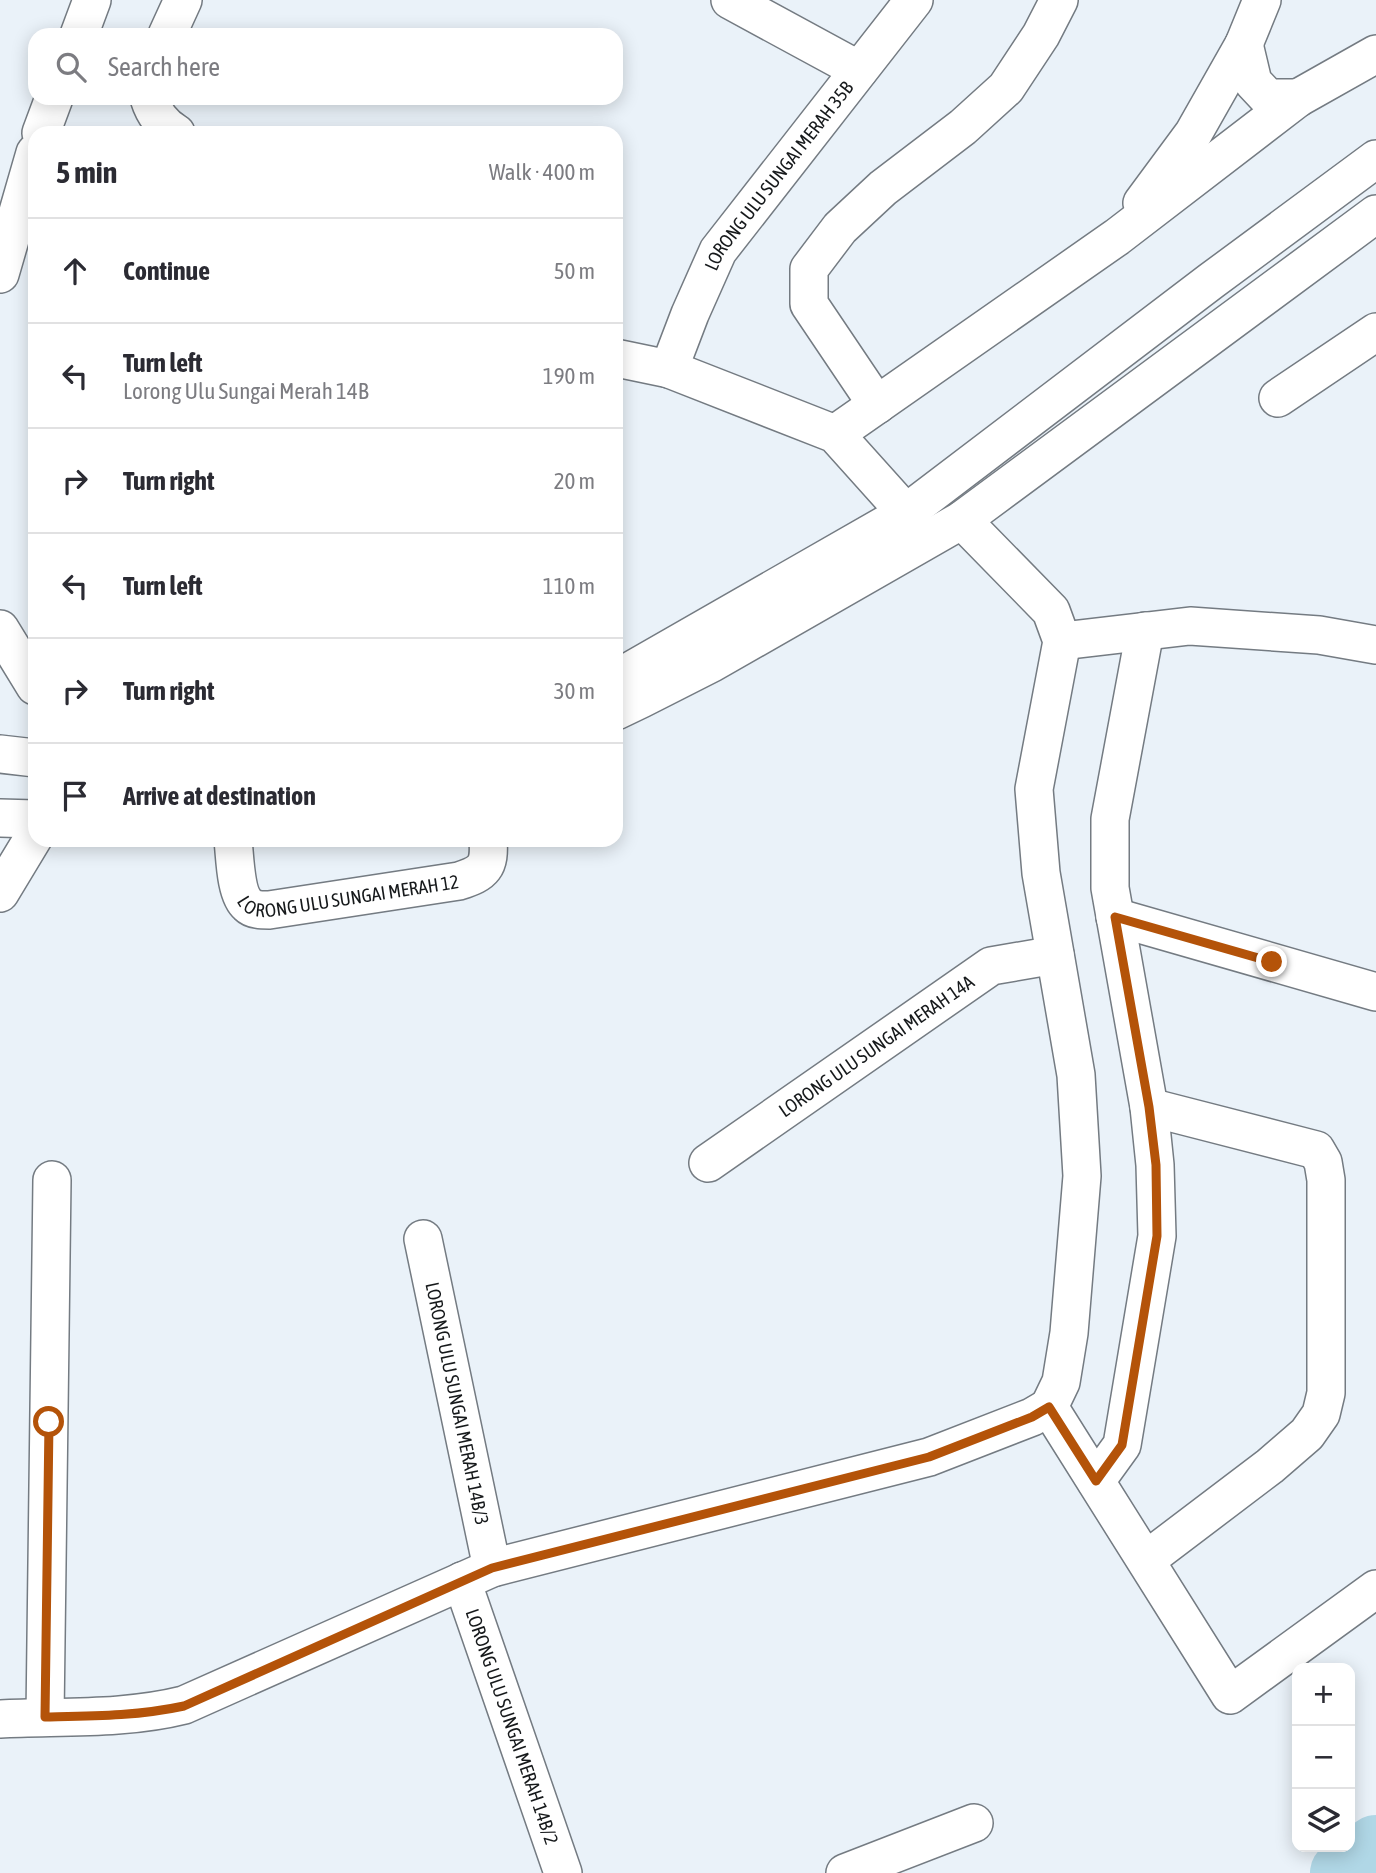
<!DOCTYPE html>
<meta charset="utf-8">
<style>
:root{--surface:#fff;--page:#f2f2f3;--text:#2b2b33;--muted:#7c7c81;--line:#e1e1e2}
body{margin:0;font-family:"Asap Condensed",sans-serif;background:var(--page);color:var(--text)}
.controls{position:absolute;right:21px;bottom:21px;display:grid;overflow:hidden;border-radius:14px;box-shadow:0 4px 18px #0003}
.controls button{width:63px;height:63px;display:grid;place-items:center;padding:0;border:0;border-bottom:2px solid var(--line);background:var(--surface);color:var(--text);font:35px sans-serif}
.stop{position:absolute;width:21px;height:21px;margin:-16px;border:5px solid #b45309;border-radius:50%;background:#fff}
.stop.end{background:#b45309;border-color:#fff;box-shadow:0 2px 7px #0008}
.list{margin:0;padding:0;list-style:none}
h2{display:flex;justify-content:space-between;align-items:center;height:91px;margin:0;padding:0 28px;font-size:30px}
h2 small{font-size:23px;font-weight:400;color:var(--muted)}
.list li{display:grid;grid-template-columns:46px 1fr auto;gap:21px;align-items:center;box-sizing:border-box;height:105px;padding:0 28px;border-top:2px solid var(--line)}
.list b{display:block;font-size:26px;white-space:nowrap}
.list p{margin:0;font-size:23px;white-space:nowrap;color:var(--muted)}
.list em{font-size:23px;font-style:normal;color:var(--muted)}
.icon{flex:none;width:38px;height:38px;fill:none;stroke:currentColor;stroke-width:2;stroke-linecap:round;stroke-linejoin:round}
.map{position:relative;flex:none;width:1376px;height:1873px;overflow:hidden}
.search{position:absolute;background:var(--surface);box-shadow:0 4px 18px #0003;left:28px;top:28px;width:595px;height:77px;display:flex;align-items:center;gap:18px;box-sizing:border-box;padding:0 24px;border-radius:21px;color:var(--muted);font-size:26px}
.panel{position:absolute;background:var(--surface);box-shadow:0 4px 18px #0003;left:28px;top:126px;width:595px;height:721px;border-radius:21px}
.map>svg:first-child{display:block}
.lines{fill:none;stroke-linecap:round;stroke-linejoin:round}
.river{stroke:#b0d7e6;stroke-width:66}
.minor-casing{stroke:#747b82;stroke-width:40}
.minor{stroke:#fff;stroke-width:37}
.route{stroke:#b45309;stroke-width:9}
.labels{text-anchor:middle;stroke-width:7;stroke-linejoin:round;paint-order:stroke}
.street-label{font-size:19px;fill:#16191b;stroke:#fff}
</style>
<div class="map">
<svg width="1376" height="1873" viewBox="0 0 1376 1873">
<rect width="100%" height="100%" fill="#eaf2f9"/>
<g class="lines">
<path class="river" d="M1343,1873L1376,1848"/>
<g class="minor-casing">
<g id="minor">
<path d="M730,0L859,70"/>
<path d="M79,35L92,0"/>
<path d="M167,35L183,0"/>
<path d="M1244,44L1253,82L1268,98H1298"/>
<path d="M149,98C154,114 162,125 176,133"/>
<path d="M41,133L54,98"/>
<path d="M1142,203L1193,134L1244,44L1262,0"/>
<path d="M0,274L35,153"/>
<path d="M616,358L669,369L835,434L906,513"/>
<path id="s1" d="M669,369L690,314L718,251L914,0"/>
<path d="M1278,398L1376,332"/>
<path d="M877,405L809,304V269L840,228L883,188L963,127L1006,88L1041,35L1059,0"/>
<path d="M835,434L1117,237L1298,98L1376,54"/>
<path d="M962,520L1051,611L1062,641L1034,789L1041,873L1076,1075L1082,1176L1069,1333L1061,1382L1049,1407"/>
<path d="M0,629L35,686"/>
<path d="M1062,641L1190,626L1319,635L1376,645"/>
<path d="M616,679L906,513L1211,281L1376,159"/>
<path d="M616,711L641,699L712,663L962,520L1376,214"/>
<path d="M0,754L35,758"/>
<path d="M0,818L35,819"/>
<path id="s2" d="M233,840C235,856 235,894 248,905C253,910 262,910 269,910L459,881C484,873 490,867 488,840"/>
<path d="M0,893L35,835"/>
<path d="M1115,917L1376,992"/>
<path id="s3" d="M708,1163L991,966L1055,955"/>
<path id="s4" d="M423,1239L492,1568"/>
<path d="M1049,1407L1230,1695L1376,1589"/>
<path d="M1096,1481L1122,1445L1157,1236L1155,1165L1149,1107L1110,888V819L1145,631"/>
<path d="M1146,1560L1270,1466L1307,1434L1321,1414L1326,1393V1180L1323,1162L1316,1150L1149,1107"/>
<path id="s5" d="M462,1581L563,1873"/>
<path d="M45,1717L52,1180"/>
<path d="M0,1719C61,1716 124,1720 184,1705L492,1568L929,1457L1032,1417L1049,1407"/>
<path d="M845,1873L974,1823"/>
</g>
</g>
<use href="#minor" class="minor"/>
</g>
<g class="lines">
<path class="route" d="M49,1422L45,1717C92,1716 138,1716 184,1706L492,1568L929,1457L1032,1417L1049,1407L1096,1481L1122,1445L1157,1236L1156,1165L1149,1107L1115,917L1272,962"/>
</g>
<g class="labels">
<g class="street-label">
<text dy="7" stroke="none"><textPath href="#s1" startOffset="224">LORONG ULU SUNGAI MERAH 35B</textPath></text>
<text dy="7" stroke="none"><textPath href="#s2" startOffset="170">LORONG ULU SUNGAI MERAH 12</textPath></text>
<text dy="7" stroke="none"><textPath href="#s3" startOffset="205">LORONG ULU SUNGAI MERAH 14A</textPath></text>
<text dy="7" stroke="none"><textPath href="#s4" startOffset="168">LORONG ULU SUNGAI MERAH 14B/3</textPath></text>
<text dy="7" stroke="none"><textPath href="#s5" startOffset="154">LORONG ULU SUNGAI MERAH 14B/2</textPath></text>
</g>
</g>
</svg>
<div class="controls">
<button>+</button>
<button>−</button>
<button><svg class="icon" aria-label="layers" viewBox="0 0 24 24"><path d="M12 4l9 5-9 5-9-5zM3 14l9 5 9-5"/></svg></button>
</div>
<div class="stop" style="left:49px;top:1422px"></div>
<div class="stop end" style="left:1272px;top:962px"></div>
<div class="search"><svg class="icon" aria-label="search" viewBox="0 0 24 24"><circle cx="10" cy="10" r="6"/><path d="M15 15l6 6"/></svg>Search here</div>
<section class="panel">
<h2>5 min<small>Walk · 400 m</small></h2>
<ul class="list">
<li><svg class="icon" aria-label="ahead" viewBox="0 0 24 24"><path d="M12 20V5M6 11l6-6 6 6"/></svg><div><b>Continue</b></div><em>50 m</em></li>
<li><svg class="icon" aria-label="left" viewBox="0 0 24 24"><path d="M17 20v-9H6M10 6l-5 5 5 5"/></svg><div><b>Turn left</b><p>Lorong Ulu Sungai Merah 14B</p></div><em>190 m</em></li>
<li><svg class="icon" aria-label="right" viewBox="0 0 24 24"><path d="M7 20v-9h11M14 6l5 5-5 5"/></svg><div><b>Turn right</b></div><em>20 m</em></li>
<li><svg class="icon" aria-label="left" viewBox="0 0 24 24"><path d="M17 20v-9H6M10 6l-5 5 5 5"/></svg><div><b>Turn left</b></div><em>110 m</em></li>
<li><svg class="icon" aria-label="right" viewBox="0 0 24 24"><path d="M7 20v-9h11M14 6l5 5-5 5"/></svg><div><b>Turn right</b></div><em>30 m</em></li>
<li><svg class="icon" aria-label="arrive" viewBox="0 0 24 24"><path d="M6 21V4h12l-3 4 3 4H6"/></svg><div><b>Arrive at destination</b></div></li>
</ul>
</section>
</div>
